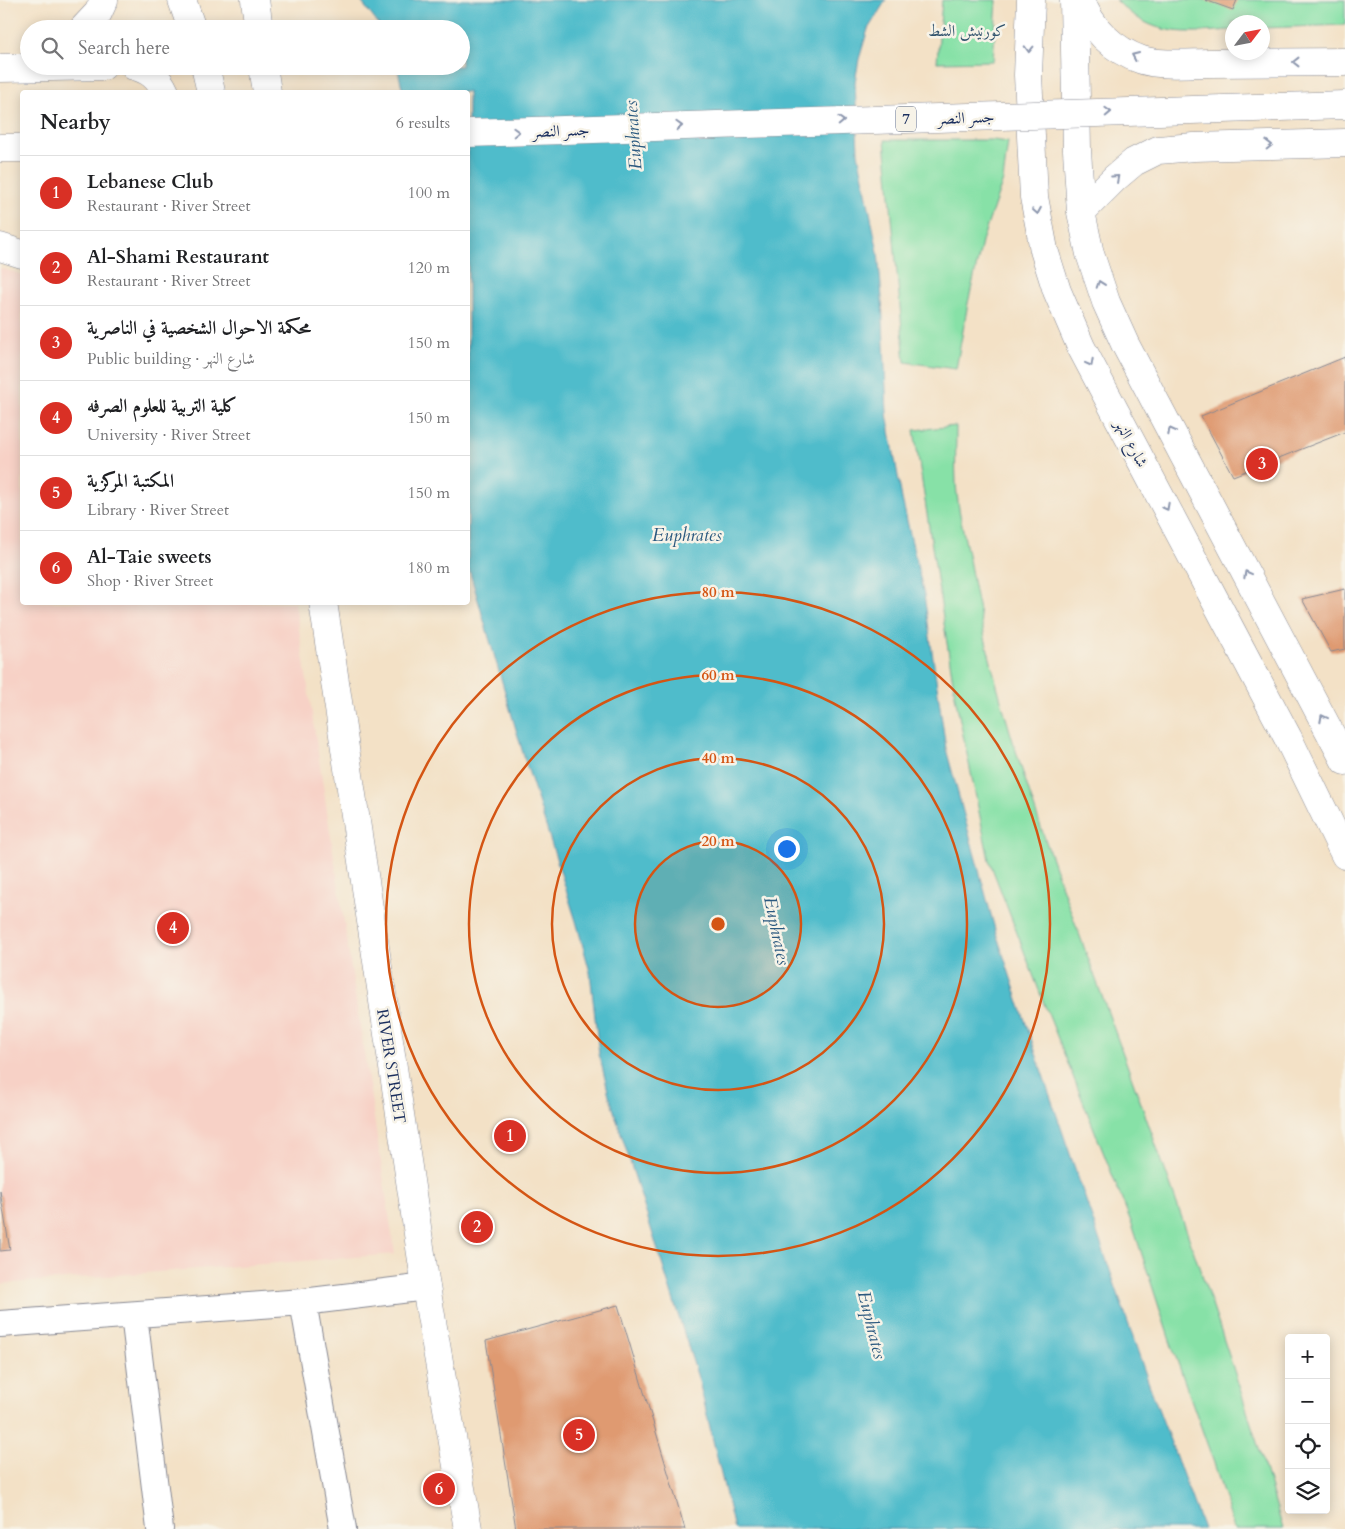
<!DOCTYPE html>
<meta charset="utf-8">
<style>
:root{--surface:#fff;--page:#f2f2f2;--text:#202124;--muted:#757577;--line:#e0e0e0;--accent:#d93025}
body{margin:0;font-family:Cardo,Amiri,serif;background:var(--page);color:var(--text)}
.controls{position:absolute;right:15px;bottom:15px;display:grid;overflow:hidden;border-radius:5px;box-shadow:0 2px 12px #0003}
.controls button{width:45px;height:45px;display:grid;place-items:center;padding:0;border:0;border-bottom:1px solid var(--line);background:var(--surface);color:var(--text);font:25px sans-serif}
.compass{position:absolute;left:1225px;top:15px;width:45px;height:45px;border-radius:50%;background:var(--surface);box-shadow:0 2px 12px #0003;rotate:58deg}
.you{position:absolute;left:786px;top:848px;width:18px;height:18px;margin:-12px;border:4px solid #fff;border-radius:50%;background:#1a73e8;box-shadow:0 0 0 8px #1a73e833}
.badge{display:grid;place-items:center;width:32px;height:32px;border-radius:50%;background:var(--accent);color:#fff;font-size:16px;font-weight:700}
.pin{position:absolute;translate:-50% -50%;border:2px solid #fff;box-shadow:0 1px 5px #0006}
.list{margin:0;padding:0;list-style:none}
h2{display:flex;justify-content:space-between;align-items:center;height:65px;margin:0;padding:0 20px;font-size:21px}
h2 small{font-size:16px;font-weight:400;color:var(--muted)}
.list li{display:grid;grid-template-columns:32px 1fr auto;gap:15px;align-items:center;box-sizing:border-box;height:75px;padding:0 20px;border-top:1px solid var(--line)}
.list b{display:block;font-size:19px;white-space:nowrap}
.list p{margin:0;font-size:16px;white-space:nowrap;color:var(--muted)}
.list em{font-size:16px;font-style:normal;color:var(--muted)}
.icon{flex:none;width:28px;height:28px;fill:none;stroke:currentColor;stroke-width:2;stroke-linecap:round;stroke-linejoin:round}
.map{position:relative;flex:none;width:1345px;height:1529px;overflow:hidden}
.search{position:absolute;background:var(--surface);box-shadow:0 2px 12px #0003;left:20px;top:20px;width:450px;height:55px;display:flex;align-items:center;gap:12px;box-sizing:border-box;padding:0 18px;border-radius:28px;color:var(--muted);font-size:19px}
.panel{position:absolute;background:var(--surface);box-shadow:0 2px 12px #0003;left:20px;top:90px;width:450px;height:515px;border-radius:5px}
.map>svg:first-child{display:block}
.built{fill:#f7d1c6}
.green{fill:#87e1a7;stroke:#518882}
.water{fill:#50bccb;stroke:#367694}
.building{fill:#df9a71}
.lines{fill:none;stroke-linecap:round;stroke-linejoin:round}
.minor-casing{stroke:#878892;stroke-width:28}
.tertiary-casing{stroke:#878892;stroke-width:29}
.secondary-casing{stroke:#878892;stroke-width:29}
.trunk-casing{stroke:#878892;stroke-width:29}
.minor{stroke:#fff;stroke-width:26}
.tertiary{stroke:#fff;stroke-width:28}
.secondary{stroke:#fff;stroke-width:28}
.trunk{stroke:#fff;stroke-width:28}
.trunk-bridge-casing{stroke:#878892;stroke-width:29;stroke-linecap:butt}
.trunk-bridge{stroke:#fff;stroke-width:28}
.oneway{stroke:#8d97ae}
.ring{fill:none;stroke:#d45514;stroke-width:2.5}
.labels{text-anchor:middle;stroke-width:5;stroke-linejoin:round;paint-order:stroke}
.shield{fill:#f7f3e8;stroke:#5d6a87;stroke-width:1}
.shield-label{font-size:15px;font-weight:bold;fill:#1b2f5e}
.park-label{font-size:16px;fill:#31536d;stroke:#f7f3e8}
.street-label{font-size:16px;fill:#1b2f5e;stroke:#f7f3e8}
.water-label{font-size:18px;font-style:italic;fill:#2b597f;stroke:#f7f3e8}
.centre{fill:#d45514;stroke:#f7f3e8;stroke-width:2.5}
.ring-label{font-size:15px;text-anchor:middle;font-weight:bold;fill:#d45514;stroke:#f7f3e8;stroke-width:5;stroke-linejoin:round;paint-order:stroke}
</style>
<div class="map">
<svg width="1345" height="1529" viewBox="0 0 1345 1529">
<rect width="100%" height="100%" fill="#f7f3e8"/>
<filter id="ink" filterUnits="userSpaceOnUse"><feTurbulence type="fractalNoise" baseFrequency=".02" numOctaves="2"/><feDisplacementMap in="SourceGraphic" scale="10" xChannelSelector="R" yChannelSelector="G"/><feConvolveMatrix kernelMatrix="1 2 1 2 8 2 1 2 1" color-interpolation-filters="sRGB"/></filter>
<filter id="wash" filterUnits="userSpaceOnUse"><feTurbulence type="fractalNoise" baseFrequency=".0096" numOctaves="4" result="noise"/><feDisplacementMap in="SourceGraphic" scale="20" xChannelSelector="R" yChannelSelector="G"/><feGaussianBlur stdDeviation="1.12" result="paint"/><feColorMatrix in="noise" values="0 0 0 0 0 0 0 0 0 0 0 0 0 0 0 0 0 1.4 0 .05"/><feComposite in="paint" operator="in"/></filter>
<g filter="url(#wash)">
<rect width="100%" height="100%" fill="#f3e1c6"/>
<path class="built" d="M0,268L22,275V602L295,603L395,1254L0,1284Z"/>
<path class="green" d="M942,0H997L993,61L937,62Z
M1116,0H1345V25L1263,28L1262,22H1232V30C1184,33 1153,38 1116,0Z
M885,140H993L1008,142L1003,180L983,238L968,303L956,369L905,362Z
M956,426C956,445 955,465 956,484C958,512 966,542 971,570C997,717 1051,857 1102,996C1166,1172 1231,1349 1283,1529H1234L1214,1463L1170,1341L1133,1227L1045,1006L989,860L956,701L914,430Z"/>
<path class="water" d="M360,0H886L868,29L859,59L855,82L858,153L878,252L882,298L887,414L902,499L924,595L946,749L996,933L1046,1084L1149,1384L1203,1529H734L699,1381L609,1095L599,1054L590,972L576,921L525,760L468,566V92H403L397,66H461V29H382Z"/>
<g id="blocks">
<path class="building" d="M1205,0H1237L1233,10Z
M1345,357V432L1233,476L1201,416Z
M1345,589V649L1331,652L1302,599Z
M0,1191L10,1250L0,1251Z
M618,1305L685,1529H516L486,1341Z"/>
</g>
</g>
<g filter="url(#ink)">
<use href="#blocks" fill-opacity="0" stroke="#878892" stroke-width="1"/>
<g class="lines">
<g class="minor-casing">
<path id="minor" d="M303,1302L343,1529
M134,1315L160,1529
M0,1324L303,1302L426,1287"/>
</g>
<g class="tertiary-casing">
<path id="tertiary" d="M83,29L98,13L104,0
M134,66C150,70 159,78 165,92
M0,68L103,66
M0,247L22,254"/>
</g>
<g class="secondary-casing">
<path id="secondary" d="M182,0L192,29
M255,0L259,29
M1031,0L1028,75L1034,197L1044,250L1057,291L1081,347L1288,738L1345,855
M1074,0L1077,150L1081,212L1090,254L1106,302L1125,344L1345,761
M205,66L211,92
M263,66L267,92
M1081,212L1115,178L1134,162L1158,150L1194,147L1345,143
M323,602L426,1287L468,1529"/>
</g>
<g class="trunk-casing">
<path id="trunk" d="M1081,0C1090,28 1114,51 1142,60C1161,66 1190,63 1210,63C1255,63 1300,62 1345,62
M0,148H22"/>
</g>
<use href="#minor" class="minor"/>
<use href="#tertiary" class="tertiary"/>
<use href="#secondary" class="secondary"/>
<use href="#trunk" class="trunk"/>
<g class="trunk-bridge-casing">
<path id="trunk-bridge" d="M468,133L1345,105"/>
</g>
<use href="#trunk-bridge" class="trunk-bridge"/>
</g>
<defs><path id="oneway-chevron" d="M-2-3.5L2.5 0L-2 3.5" fill="none" stroke-width="1.6" stroke-linecap="round" stroke-linejoin="round" transform="scale(1.25)"/></defs>
<g class="oneway">
<use href="#oneway-chevron" transform="translate(1029 49) rotate(92)"/>
<use href="#oneway-chevron" transform="translate(1135 56) rotate(-156)"/>
<use href="#oneway-chevron" transform="translate(1296 62) rotate(180)"/>
<use href="#oneway-chevron" transform="translate(1108 112) rotate(-2)"/>
<use href="#oneway-chevron" transform="translate(841 121) rotate(-2)"/>
<use href="#oneway-chevron" transform="translate(679 126) rotate(-2)"/>
<use href="#oneway-chevron" transform="translate(516 132) rotate(-2)"/>
<use href="#oneway-chevron" transform="translate(1269 145) rotate(-1)"/>
<use href="#oneway-chevron" transform="translate(1116 178) rotate(-42)"/>
<use href="#oneway-chevron" transform="translate(1037 211) rotate(80)"/>
<use href="#oneway-chevron" transform="translate(1100 284) rotate(-109)"/>
<use href="#oneway-chevron" transform="translate(1090 363) rotate(62)"/>
<use href="#oneway-chevron" transform="translate(1171 431) rotate(-118)"/>
<use href="#oneway-chevron" transform="translate(1166 507) rotate(62)"/>
<use href="#oneway-chevron" transform="translate(1247 574) rotate(-118)"/>
<use href="#oneway-chevron" transform="translate(1323 718) rotate(-118)"/>
</g>
</g>
<circle cx="718" cy="924" r="83" fill="#d45514" fill-opacity=".12"/>
<g class="ring">
<circle cx="718" cy="924" r="83"/>
<circle cx="718" cy="924" r="166"/>
<circle cx="718" cy="924" r="249"/>
<circle cx="718" cy="924" r="332"/>
</g>
<g class="labels">
<rect class="shield" x="896" y="106.5" width="20" height="25" rx="4"/>
<g class="shield-label">
<text x="906" y="124">7</text>
</g>
<g class="park-label">
<text x="967" y="36">كورنيش الشط</text>
</g>
<g class="street-label">
<text transform="translate(966 117) rotate(-2)" y="6">جسر النصر</text>
<text transform="translate(561 130) rotate(-2)" y="6">جسر النصر</text>
<text transform="translate(1132 443) rotate(62)" y="6">شارع النهر</text>
<text transform="translate(392 1066) rotate(81)" y="6">RIVER STREET</text>
</g>
<g class="water-label">
<text transform="translate(633 135) rotate(-94)" y="6">Euphrates</text>
<text x="687" y="541">Euphrates</text>
<text transform="translate(777 931) rotate(78)" y="6">Euphrates</text>
<text transform="translate(872 1325) rotate(76)" y="6">Euphrates</text>
</g>
</g>
<circle cx="718" cy="924" r="8" class="centre"/>
<g class="ring-label">
<text x="718" y="597">80 m</text>
<text x="718" y="680">60 m</text>
<text x="718" y="763">40 m</text>
<text x="718" y="846">20 m</text>
</g>
</svg>
<div class="controls">
<button>+</button>
<button>−</button>
<button><svg class="icon" aria-label="locate" viewBox="0 0 24 24"><circle cx="12" cy="12" r="6"/><path d="M12 2v4M12 18v4M2 12h4M18 12h4"/></svg></button>
<button><svg class="icon" aria-label="layers" viewBox="0 0 24 24"><path d="M12 4l9 5-9 5-9-5zM3 14l9 5 9-5"/></svg></button>
</div>
<svg class="compass" viewBox="-18 -18 36 36"><path d="M0-13l5 13h-10z" fill="#e53935"/><path d="M0 13l5-13h-10z" fill="#757577"/></svg>
<div class="you"></div>
<div class="pin badge" style="left:510px;top:1136px">1</div>
<div class="pin badge" style="left:477px;top:1227px">2</div>
<div class="pin badge" style="left:1262px;top:464px">3</div>
<div class="pin badge" style="left:173px;top:928px">4</div>
<div class="pin badge" style="left:579px;top:1435px">5</div>
<div class="pin badge" style="left:439px;top:1489px">6</div>
<div class="search"><svg class="icon" aria-label="search" viewBox="0 0 24 24"><circle cx="10" cy="10" r="6"/><path d="M15 15l6 6"/></svg>Search here</div>
<section class="panel">
<h2>Nearby<small>6 results</small></h2>
<ul class="list">
<li><span class="badge">1</span><div><b>Lebanese Club</b><p>Restaurant · River Street</p></div><em>100 m</em></li>
<li><span class="badge">2</span><div><b>Al-Shami Restaurant</b><p>Restaurant · River Street</p></div><em>120 m</em></li>
<li><span class="badge">3</span><div><b>محكمة الاحوال الشخصية في الناصرية</b><p>Public building · شارع النهر</p></div><em>150 m</em></li>
<li><span class="badge">4</span><div><b>كلية التربية للعلوم الصرفه</b><p>University · River Street</p></div><em>150 m</em></li>
<li><span class="badge">5</span><div><b>المكتبة المركزية</b><p>Library · River Street</p></div><em>150 m</em></li>
<li><span class="badge">6</span><div><b>Al-Taie sweets</b><p>Shop · River Street</p></div><em>180 m</em></li>
</ul>
</section>
</div>
